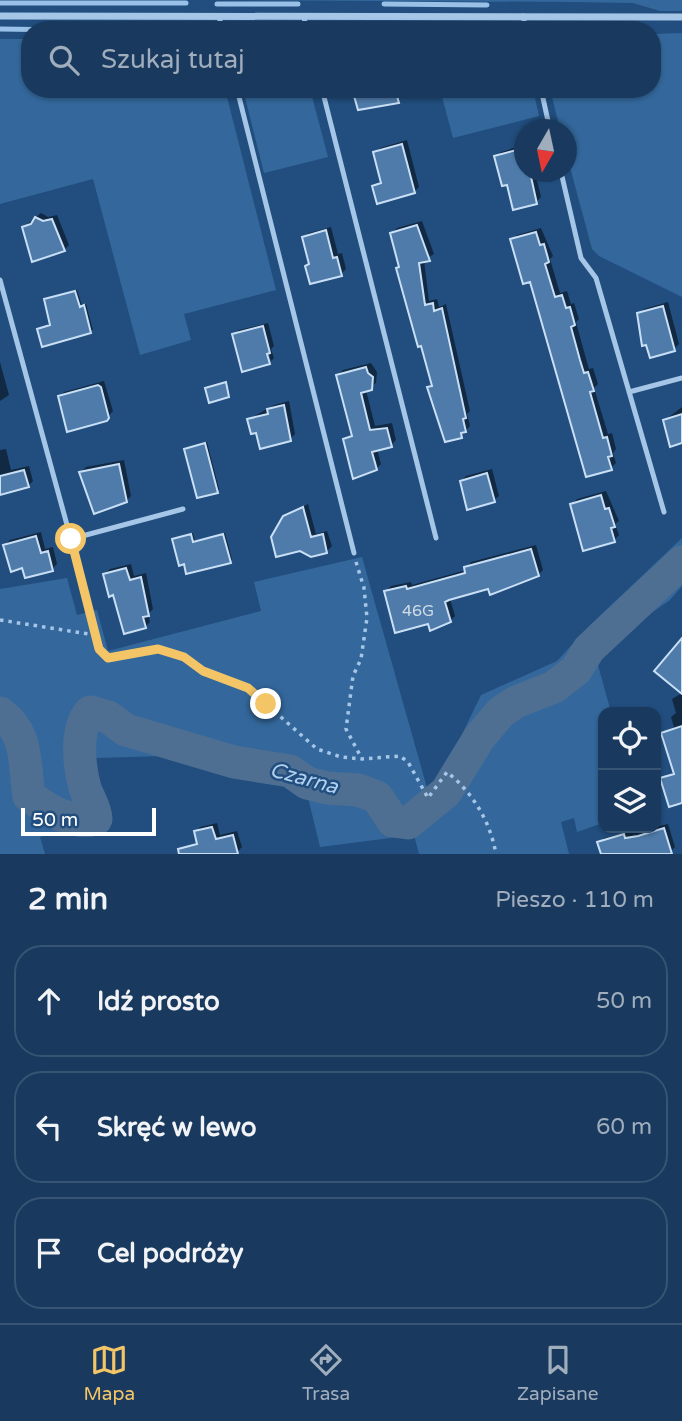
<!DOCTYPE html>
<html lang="pl">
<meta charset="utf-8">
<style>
:root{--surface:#193a5e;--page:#264567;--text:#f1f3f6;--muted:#9fadbc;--line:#375473;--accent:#f3c567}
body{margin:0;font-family:"Varela Round",sans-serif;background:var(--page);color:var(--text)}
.controls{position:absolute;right:21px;bottom:21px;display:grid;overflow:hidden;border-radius:14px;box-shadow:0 2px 5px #0004}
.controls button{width:63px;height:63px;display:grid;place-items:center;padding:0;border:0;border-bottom:2px solid var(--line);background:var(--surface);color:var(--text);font:35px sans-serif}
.compass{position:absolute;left:514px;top:119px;width:63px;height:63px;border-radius:50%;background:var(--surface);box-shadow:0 2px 5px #0004;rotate:189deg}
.scale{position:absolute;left:21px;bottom:18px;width:135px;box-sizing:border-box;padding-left:7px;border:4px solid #fff;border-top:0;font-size:19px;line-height:24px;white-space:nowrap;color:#fff;-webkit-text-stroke:5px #214e7e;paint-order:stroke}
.stop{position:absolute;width:21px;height:21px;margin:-16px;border:5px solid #f3c567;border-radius:50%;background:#fff}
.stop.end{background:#f3c567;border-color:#fff;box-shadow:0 2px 7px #0008}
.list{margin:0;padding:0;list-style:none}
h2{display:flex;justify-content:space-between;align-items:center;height:91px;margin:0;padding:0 28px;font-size:30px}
h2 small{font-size:23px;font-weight:400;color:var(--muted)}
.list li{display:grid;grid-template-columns:46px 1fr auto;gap:21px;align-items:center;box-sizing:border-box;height:112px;margin:0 14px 14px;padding:0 14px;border:2px solid var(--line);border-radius:28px}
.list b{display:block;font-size:26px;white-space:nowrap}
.list em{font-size:23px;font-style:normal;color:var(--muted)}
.icon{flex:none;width:38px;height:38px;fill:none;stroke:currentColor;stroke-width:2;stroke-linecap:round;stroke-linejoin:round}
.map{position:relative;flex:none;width:682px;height:854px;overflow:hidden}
.search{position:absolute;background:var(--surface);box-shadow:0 2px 5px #0004;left:21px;right:21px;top:21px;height:77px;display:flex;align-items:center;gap:18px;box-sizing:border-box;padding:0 24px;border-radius:28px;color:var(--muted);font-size:26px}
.sheet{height:469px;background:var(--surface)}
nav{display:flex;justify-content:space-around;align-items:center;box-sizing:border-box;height:98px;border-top:2px solid var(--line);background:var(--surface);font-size:19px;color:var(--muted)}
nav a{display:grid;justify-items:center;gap:4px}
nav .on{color:var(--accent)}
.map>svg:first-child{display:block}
.green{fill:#34689c}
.shadow{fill:#0007}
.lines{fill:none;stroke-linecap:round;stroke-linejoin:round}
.stream{stroke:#99c1e8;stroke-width:5}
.river{stroke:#4e6f92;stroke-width:33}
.building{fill:#4e7ba9;stroke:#c9dff5;stroke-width:2}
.path{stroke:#a6c6e7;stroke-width:3.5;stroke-dasharray:3.5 5;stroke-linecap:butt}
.lane{stroke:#a6c6e7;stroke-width:5}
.street{stroke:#a6c6e7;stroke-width:7}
.route{stroke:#f3c567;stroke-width:9}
.labels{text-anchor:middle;stroke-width:5;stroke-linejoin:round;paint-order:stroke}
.number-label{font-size:16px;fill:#d3deea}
.water-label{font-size:21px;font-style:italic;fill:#b1d0ee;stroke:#214e7e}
</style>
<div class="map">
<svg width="682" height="854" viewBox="0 0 682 854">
<rect width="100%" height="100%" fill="#214e7e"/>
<path class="green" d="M219,0H682V11H660L633,3L576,2Z
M682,33V297L599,256L592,249L567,156L566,130L560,129L550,89H652V34Z
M0,39H30V89H225L276,290L184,314L191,340L140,355L93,179L0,204Z
M243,89H310L328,157L264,173Z
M440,89H533L539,116L453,138Z
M682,538V586L670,600L634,625L596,658L611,712H603V823L577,832L574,818L561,822L569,854H419L414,835L320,847L305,785L165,756L94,758L100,798L110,817L40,837L45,854H0V589L67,578L77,615L97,610L108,651L261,611L254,582L362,557L429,795L441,778L481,695L557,661L589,626Z"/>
<path class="shadow" d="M407,140L419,187L414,192L374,186L382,180L375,153L380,148Z
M524,145V172H535L541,197L536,202L508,183L496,157L501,152Z
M41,213L48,217L57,215L69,245L64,250L24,227Z
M422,221L434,254L424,260L429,301L437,299L439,307L446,304L470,411L467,414L470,426L461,436L429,387L433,383L392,233L397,228Z
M331,227L338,254L342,253L346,269L341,274L307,266L310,263L304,238L309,233Z
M541,228L553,256L550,259L560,293L567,291L571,304L574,303L579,319L576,322L585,355L589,369L593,368L598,384L594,388L608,434L612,433L616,449L613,453L616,463L611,468L512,240L517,235Z
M77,290L82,306L86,304L93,330L39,329L52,324L46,300Z
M668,302L679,344L674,349L639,314L644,309Z
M268,323L274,346L271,349L274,358L271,361L266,345L263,346L270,362L243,370L234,335L239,330Z
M0,362L9,395L0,401Z
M371,363L377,372L376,383L366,390L375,426L392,423L396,440L391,445L377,449L381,464L376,469L345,439L354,433L338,375L343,370Z
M104,381L113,411L106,419L59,397L64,392Z
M227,381L229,396L207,388L209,386Z
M289,401L295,434L290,439L257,431L249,419L274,405Z
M682,407V442L665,420Z
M207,442L219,489L217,491L186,449Z
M6,449L11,470L29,466L33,481L28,486L0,493V450Z
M124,460L131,496L126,501L81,472L86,467Z
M492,469L499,496L494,500L461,481L466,476Z
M606,491L619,521L615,524L619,535L614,540L572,504L577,499Z
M308,504L316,534L327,531L332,546L327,551L285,517Z
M41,532L45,549L53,547L57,564L52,569L24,566L5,545L10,540Z
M193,533L195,541L225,533L232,559L230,561L174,540Z
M536,545L543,570L538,575L450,599L455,616L450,621L429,622L386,591L391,586L411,582L412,585L466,570L471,562Z
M131,564L134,576L146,573L153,609L148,614L150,622L145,627L115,593L105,574L110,569Z
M682,693V801L662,779L675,772L663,733L674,727L671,717L676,713L672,699Z
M217,823L220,835L237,831L242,847L237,852L201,854L196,832L200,827Z
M668,824L675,847L670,852L603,854L599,843L604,838Z"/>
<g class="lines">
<path class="stream" d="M0,3H186
M217,4H298
M384,4L487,5
M0,29L68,30
M329,30H502"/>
<path class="river" d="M0,713C29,734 24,764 29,796C48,810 72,825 96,819C95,806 89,800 85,788C79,766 75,730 90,712L108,717L126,730L234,762L290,771L307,783L327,788L358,790L377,797L393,821L408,823L446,792L479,738L501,712L516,702L554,687L576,670L589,649L682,562"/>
</g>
<path class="building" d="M352,89H395L399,103L358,110Z
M402,144L415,193L377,204L372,186L381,183L373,152Z
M524,148V172H530L537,204L513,210L507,185L502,186L494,156Z
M35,217L43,221L52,219L65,251L32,262L22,227L31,224Z
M417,225L430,261L419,263L425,305L433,303L434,311L442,308L466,418L463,419L466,432L461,433L462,438L445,442L427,387L432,386L421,346L418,347L396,268L399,267L390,233Z
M326,230L333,258L337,257L342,276L310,284L305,266L309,264L302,237Z
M536,232L540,245L544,244L549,262L545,264L555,297L562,295L566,308L570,307L575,325L571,327L580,360L584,373L588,372L594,391L590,392L603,438L607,437L612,456L608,457L612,470L586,477L530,282L523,284L510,239Z
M75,291L80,307L84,305L91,333L42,347L37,329L50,325L44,299Z
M663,306L675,351L650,358L646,345L642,346L637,313Z
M263,326L270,353L267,354L270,364L242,372L232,334Z
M366,367L368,373L373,377L372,390L361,393L370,430L387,428L392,447L372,452L377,470L353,479L343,439L352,436L336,375Z
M226,382L229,397L209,403L205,388Z
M98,385L101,387L109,418L107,421L67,432L58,396Z
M284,405L291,441L260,449L256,433L251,434L247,419L268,414L267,409Z
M682,414V443L670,447L663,420Z
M205,443L218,493L197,498L184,449Z
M119,464L127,502L94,514L79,472Z
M24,470L29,487L0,495V476Z
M487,473L495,502L467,510L460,481Z
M601,495L605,509L609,508L615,527L611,528L615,542L583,551L570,504Z
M303,507L311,537L323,534L327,553L311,557L300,551L276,557L271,537L283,516Z
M191,534L193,542L223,534L231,563L186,574L184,564L179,566L172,539Z
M36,536L41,553L48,551L53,571L25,578L22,568L11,572L3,545Z
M531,549L539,576L490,595L488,589L449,600L445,602L451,622L430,631L428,624L395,633L384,591L406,586L407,589L465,573L464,567Z
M126,568L130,580L141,577L149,616L143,617L146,628L124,634L113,595L109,597L103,574Z
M682,638V694L654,671Z
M682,726V803L669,807L660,778L674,774L661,733Z
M212,827L216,839L233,835L238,854H179L178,849L197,844L194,831Z
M664,828L672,854H601L597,842L624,834L625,838L638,836Z"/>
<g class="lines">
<path class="path" d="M356,562L364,588L367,618L361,659L353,676L346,729L362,759
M0,620L95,635L92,618
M95,635L99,649L108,658L158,648L184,657L203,671L248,688L317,749L341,757L362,759L400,756L408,762L428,798L447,772C473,793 490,821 496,854"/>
<path class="lane" d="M219,16L222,30
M523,16L526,30
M304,18L307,30
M237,89L354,553
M322,89L436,538
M541,89L550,130
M561,172L581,258L596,278L664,512
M0,280L90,609
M629,392L682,378
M71,539L183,509"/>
<path class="street" d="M0,16L682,17"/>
</g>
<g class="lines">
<path class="route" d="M71,539L99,649L108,658L158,649L184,657L203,671L248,688L266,704"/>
</g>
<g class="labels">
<g class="number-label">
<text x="418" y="616">46G</text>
</g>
<g class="water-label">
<text transform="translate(304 778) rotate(15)" y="7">Czarna</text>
</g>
</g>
</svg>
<div class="controls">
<button><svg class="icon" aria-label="locate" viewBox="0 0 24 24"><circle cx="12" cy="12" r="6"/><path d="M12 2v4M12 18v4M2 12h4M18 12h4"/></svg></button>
<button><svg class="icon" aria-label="layers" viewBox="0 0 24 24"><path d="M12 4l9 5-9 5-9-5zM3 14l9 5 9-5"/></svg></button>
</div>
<svg class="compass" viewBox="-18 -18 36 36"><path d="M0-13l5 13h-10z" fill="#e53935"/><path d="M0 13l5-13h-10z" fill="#9fadbc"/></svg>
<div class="scale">50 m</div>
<div class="stop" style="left:71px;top:539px"></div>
<div class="stop end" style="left:266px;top:704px"></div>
<div class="search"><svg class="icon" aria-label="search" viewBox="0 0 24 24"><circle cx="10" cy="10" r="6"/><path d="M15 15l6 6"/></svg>Szukaj tutaj</div>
</div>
<section class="sheet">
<h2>2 min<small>Pieszo · 110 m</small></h2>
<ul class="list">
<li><svg class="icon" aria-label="ahead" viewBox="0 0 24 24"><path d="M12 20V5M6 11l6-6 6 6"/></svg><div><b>Idź prosto</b></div><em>50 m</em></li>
<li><svg class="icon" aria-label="left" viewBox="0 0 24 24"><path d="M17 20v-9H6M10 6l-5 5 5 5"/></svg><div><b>Skręć w lewo</b></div><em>60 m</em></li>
<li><svg class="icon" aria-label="arrive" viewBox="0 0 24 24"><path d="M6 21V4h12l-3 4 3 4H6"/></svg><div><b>Cel podróży</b></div></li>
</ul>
</section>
<nav>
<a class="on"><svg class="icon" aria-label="map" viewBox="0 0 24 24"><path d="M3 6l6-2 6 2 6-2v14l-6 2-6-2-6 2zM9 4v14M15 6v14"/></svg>Mapa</a>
<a><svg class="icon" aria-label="directions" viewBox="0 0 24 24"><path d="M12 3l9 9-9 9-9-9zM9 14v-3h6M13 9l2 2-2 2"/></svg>Trasa</a>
<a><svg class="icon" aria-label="saved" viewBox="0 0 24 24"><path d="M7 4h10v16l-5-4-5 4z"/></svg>Zapisane</a>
</nav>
